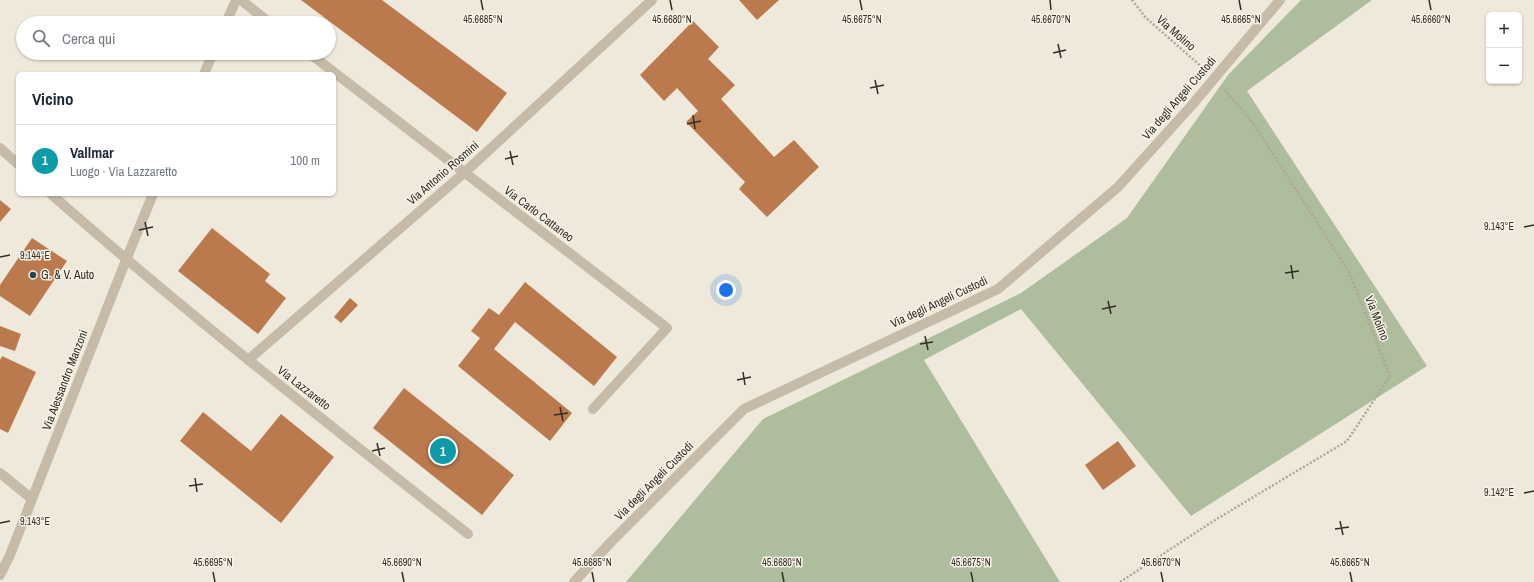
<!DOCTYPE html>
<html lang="it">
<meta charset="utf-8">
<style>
:root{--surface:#fff;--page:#f6f6f7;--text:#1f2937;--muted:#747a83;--line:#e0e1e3;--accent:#214651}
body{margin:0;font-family:"Archivo Narrow",sans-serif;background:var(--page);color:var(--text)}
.controls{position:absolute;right:12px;top:12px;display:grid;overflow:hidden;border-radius:6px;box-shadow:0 1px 3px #0004}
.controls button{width:36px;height:36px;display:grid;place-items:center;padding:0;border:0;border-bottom:1px solid var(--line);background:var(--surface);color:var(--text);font:20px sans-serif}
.you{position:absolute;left:726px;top:290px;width:14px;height:14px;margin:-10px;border:3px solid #fff;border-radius:50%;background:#1a73e8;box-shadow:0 0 0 6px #1a73e833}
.badge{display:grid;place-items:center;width:26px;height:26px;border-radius:50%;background:var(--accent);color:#fff;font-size:13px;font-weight:700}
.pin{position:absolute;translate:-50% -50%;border:2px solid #fff;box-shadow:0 1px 4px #0006}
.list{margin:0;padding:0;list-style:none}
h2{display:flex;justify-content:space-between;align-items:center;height:52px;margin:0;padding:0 16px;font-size:17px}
h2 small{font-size:13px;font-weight:400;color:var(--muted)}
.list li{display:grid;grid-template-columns:26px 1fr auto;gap:12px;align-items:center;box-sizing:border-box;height:72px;padding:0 16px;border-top:1px solid var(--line)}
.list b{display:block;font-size:15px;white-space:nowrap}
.list p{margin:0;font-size:13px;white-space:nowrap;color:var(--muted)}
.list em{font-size:13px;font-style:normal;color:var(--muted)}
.icon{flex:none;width:22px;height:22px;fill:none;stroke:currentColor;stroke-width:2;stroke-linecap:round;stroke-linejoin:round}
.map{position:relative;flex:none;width:1534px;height:582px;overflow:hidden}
.search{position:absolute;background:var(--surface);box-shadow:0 1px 3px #0004;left:16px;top:16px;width:320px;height:44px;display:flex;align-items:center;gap:10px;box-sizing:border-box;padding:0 14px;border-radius:22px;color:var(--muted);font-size:15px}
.panel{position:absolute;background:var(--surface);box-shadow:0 1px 3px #0004;left:16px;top:72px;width:320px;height:124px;border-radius:6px}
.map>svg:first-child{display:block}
.green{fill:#adbd9d}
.building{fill:#bb7a4e}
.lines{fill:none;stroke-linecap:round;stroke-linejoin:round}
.path{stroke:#b2a593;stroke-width:2.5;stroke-dasharray:2 2;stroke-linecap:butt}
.minor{stroke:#c6bba8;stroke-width:10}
.ticks{fill:none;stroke:#342d28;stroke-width:1.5}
.poi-dot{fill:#214651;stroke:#f7f3e7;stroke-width:1.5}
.labels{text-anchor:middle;stroke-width:3;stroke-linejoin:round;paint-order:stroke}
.street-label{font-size:12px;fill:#342d28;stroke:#f7f3e7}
.poi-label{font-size:12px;fill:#342d28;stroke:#f7f3e7;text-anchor:start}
.ticks-label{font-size:10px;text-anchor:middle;fill:#342d28;stroke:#f7f3e7;stroke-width:3;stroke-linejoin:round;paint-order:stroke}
</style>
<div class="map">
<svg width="1534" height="582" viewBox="0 0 1534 582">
<rect width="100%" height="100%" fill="#efe9db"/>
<path class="green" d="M1301,0H1372L1247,91L1427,366L1191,516L1021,309L924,360L1060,582H626L763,419L1021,293L1127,218L1228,75Z"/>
<path class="building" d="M301,0H382L507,93L477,132Z
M739,0H779L757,20Z
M693,21L719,47L708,59L735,85L721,99L774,157L794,140L819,167L767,217L739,189L745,182L686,122L698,111L677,88L664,101L640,75Z
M0,200L11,209L0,222Z
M212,228L270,274L265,281L286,298L258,334L178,271Z
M32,238L67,261L30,316L0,296V285Z
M525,282L617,357L594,386L515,322L494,349L572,413L550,441L458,366L480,338L471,331L489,308L499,315Z
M350,298L358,305L341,323L334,317Z
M0,326L21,334L15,351L0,346Z
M2,356L36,372L8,433L0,429V360Z
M404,388L514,475L482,515L373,428Z
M203,412L251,451L281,414L334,457L281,523L180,441Z
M1118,441L1136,466L1103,490L1085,465Z"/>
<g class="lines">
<path class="path" d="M1132,0L1146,18L1203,68
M1120,582L1215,520L1347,441L1390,376L1349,272L1253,123L1225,90"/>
<path class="minor" d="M241,0L270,23
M226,23L236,0
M309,53L667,328L593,409
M204,74L213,53
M0,148L18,164
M51,194C186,313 327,423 468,534
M248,360L464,173L652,0
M0,473L32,499
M0,575L10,555L126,260L153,194
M574,582L611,542L744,409L998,289L1118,187L1192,105L1280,0"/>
</g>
<path class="ticks" d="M481,0L483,10M670,0L672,10M860,0L862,10M1050,0L1051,10M1239,0L1241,10M1429,0L1431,10M1058,44L1061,58M1053,53L1066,50M875,80L878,94M870,88L884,85M693,115L695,129M687,124L701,121M510,151L513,165M505,159L518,156M145,222L148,236M1524,227L1534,225M139,230L153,227M0,257L10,255M1291,265L1293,279M1285,273L1299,271M1108,301L1111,314M1102,309L1116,306M925,336L928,350M920,344L933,342M743,372L745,385M737,380L751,377M560,407L563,421M554,415L568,413M377,443L380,456M372,451L385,448M195,478L197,492M189,486L203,484M1524,493L1534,491M1340,521L1343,535M0,523L10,521M1335,529L1349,527M213,572L215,582M402,572L404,582M592,572L594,582M782,572L784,582M971,572L973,582M1161,572L1163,582M1350,572L1352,582"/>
<circle class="poi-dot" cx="33" cy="275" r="4"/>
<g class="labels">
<g class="street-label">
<text transform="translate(1176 33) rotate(41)" y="4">Via Molino</text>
<text transform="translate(1179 98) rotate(-49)" y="4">Via degli Angeli Custodi</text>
<text transform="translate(443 173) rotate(-41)" y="4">Via Antonio Rosmini</text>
<text transform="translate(539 214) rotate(37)" y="4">Via Carlo Cattaneo</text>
<text transform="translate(939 302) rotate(-25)" y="4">Via degli Angeli Custodi</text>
<text transform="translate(1377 318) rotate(69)" y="4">Via Molino</text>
<text transform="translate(65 380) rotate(-69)" y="4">Via Alessandro Manzoni</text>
<text transform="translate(304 388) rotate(38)" y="4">Via Lazzaretto</text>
<text transform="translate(654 481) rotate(-45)" y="4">Via degli Angeli Custodi</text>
</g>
<g class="poi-label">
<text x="41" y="279">G. &amp; V. Auto</text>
</g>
</g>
<g class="ticks-label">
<text x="483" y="23">45.6685°N</text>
<text x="672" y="23">45.6680°N</text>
<text x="862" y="23">45.6675°N</text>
<text x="1051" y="23">45.6670°N</text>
<text x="1241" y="23">45.6665°N</text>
<text x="1431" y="23">45.6660°N</text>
<text x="1499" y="230">9.143°E</text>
<text x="35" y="259">9.144°E</text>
<text x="1499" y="496">9.142°E</text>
<text x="35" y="525">9.143°E</text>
<text x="213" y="566">45.6695°N</text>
<text x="402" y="566">45.6690°N</text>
<text x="592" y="566">45.6685°N</text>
<text x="782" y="566">45.6680°N</text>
<text x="971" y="566">45.6675°N</text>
<text x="1161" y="566">45.6670°N</text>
<text x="1350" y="566">45.6665°N</text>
</g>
</svg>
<div class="controls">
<button>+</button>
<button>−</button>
</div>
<div class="you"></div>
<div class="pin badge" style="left:443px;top:451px;background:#0f9aa8">1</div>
<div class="search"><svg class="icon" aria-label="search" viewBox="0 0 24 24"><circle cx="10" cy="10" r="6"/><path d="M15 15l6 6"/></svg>Cerca qui</div>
<section class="panel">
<h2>Vicino<small></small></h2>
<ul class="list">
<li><span class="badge" style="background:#0f9aa8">1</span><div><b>Vallmar</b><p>Luogo · Via Lazzaretto</p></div><em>100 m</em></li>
</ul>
</section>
</div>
